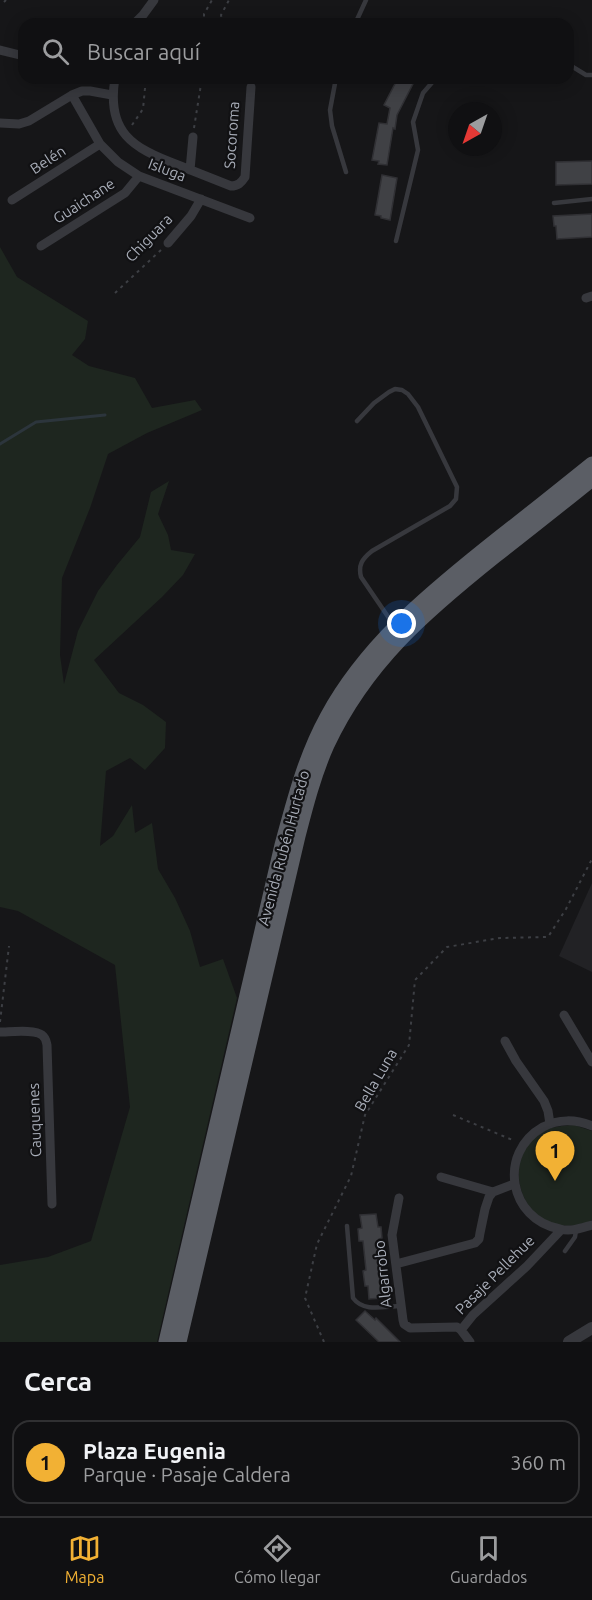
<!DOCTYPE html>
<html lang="es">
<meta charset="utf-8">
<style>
:root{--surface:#101012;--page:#19191b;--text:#f1f3f6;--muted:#9c9d9f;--line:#303032;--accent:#f2b134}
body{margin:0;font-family:Ubuntu,sans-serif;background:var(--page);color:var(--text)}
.compass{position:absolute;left:448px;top:102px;width:54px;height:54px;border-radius:50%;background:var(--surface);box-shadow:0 3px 15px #0003;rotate:220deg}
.you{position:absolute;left:402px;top:624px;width:21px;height:21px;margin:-15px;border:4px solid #fff;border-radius:50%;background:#1a73e8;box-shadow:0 0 0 9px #1a73e833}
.badge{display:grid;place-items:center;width:39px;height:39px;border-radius:50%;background:var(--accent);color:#111;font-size:20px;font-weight:700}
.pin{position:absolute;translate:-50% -50px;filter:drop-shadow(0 2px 3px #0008)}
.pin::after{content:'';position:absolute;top:32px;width:21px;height:18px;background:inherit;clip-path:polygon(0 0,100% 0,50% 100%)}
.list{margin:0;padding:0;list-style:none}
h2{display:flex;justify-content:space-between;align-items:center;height:78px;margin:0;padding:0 24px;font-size:26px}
h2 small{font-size:20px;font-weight:400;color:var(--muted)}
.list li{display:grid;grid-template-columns:39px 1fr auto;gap:18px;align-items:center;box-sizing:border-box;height:84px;margin:0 12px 12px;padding:0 12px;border:2px solid var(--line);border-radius:18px}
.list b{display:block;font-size:22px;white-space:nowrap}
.list p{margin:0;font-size:20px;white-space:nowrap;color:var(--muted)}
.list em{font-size:20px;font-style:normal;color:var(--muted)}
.icon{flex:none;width:33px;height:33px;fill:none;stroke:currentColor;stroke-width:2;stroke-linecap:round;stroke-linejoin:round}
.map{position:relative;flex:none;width:592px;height:1342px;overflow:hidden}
.search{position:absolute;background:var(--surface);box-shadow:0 3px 15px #0003;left:18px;right:18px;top:18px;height:66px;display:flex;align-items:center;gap:15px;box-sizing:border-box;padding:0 21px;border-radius:18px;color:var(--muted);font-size:22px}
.sheet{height:174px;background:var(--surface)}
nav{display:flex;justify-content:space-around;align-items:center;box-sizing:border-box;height:84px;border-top:2px solid var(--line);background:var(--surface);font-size:16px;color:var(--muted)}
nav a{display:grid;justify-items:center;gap:3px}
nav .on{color:var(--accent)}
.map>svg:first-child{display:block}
.built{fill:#222225}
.green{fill:#1e261f}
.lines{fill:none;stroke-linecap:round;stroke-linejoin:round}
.stream{stroke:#2c353c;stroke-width:3}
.building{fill:#404145;stroke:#303034;stroke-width:1.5}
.path{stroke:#3d3f44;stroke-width:2;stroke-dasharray:3 4.5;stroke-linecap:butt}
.service{stroke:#37383d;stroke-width:4.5}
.minor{stroke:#37383d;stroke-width:9}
.tertiary{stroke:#37383d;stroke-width:12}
.trunk{stroke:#5b5e65;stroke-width:15}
.labels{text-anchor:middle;stroke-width:4.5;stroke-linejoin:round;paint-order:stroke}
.street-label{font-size:15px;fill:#a8adb8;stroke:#111113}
</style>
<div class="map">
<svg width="592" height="1342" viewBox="0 0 592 1342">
<rect width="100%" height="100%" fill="#161618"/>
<path class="built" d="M592,883V972L559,956Z"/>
<path class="green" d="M0,247L17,277L88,321L85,339L72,355L89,366L135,378L152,408L195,400L202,410L147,433L108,454L90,508L62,578L60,655L64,684L78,631L98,591L117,565L140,537L151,492L169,481L158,514L168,535L171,550L195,554L183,575L162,597L94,660L119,693L143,705L166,722L165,748L145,770L130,758L106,771L100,846L113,836L132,805L135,833L152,823L158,869L175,898L190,931L200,967L223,959L237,998L157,1342H0V1265L48,1257L91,1241L130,1107L115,965L18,911L0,907Z
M574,1125L592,1131V1220C582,1225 571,1227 560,1225C516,1218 503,1156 542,1132C552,1126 563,1126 574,1125Z"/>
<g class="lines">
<path class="stream" d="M0,444L36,422L105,415"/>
</g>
<path class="building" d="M398,78H416L397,115L395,129L393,128L387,165L378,164L379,161L372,160L379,123L387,124L390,108L384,105Z
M592,161V184L556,185V162Z
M382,175L397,178L390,220L381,218V216L375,215Z
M592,214V237L557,239L556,226H554L553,216Z
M376,1214L378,1227H381L382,1238L379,1239L382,1270H385L386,1283L383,1284L385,1298L369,1299L368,1286H365L363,1271L366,1270L363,1241H359L358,1229L362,1228L360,1215Z
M365,1311L375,1320L376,1318L400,1342H379L356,1320Z"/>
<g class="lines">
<path class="path" d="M4,2L6,0
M204,24V14L212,0
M223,24L221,15L229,0
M132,125L143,109L146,78
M194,128L202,78
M115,293L162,249
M0,1022L9,946
M453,1115L515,1141
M324,1342L305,1298L317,1244L351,1176L365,1115L409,1045L415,980L447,947L500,938L548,937L566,909L592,859"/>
<path class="service" d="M355,24L366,0
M568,64L586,75H592
M336,78L330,110L332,126L346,172
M554,203L592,199
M396,241L418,150L413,122L423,93L436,78
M357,421L374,403L389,392L395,389L402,390L408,394L418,407L457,487L456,499L450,506L372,551C362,559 358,565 361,577L393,624
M347,1226L353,1298C364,1313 385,1306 401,1306
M565,1251L575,1237L576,1230"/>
<path class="minor" d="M134,24L143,15L154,0
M0,50L24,56
M115,78C106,132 132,148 178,165C196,172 213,179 231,186C238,186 241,183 245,177L251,87
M72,95L100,144L118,162L139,176L250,218
M0,123L19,124L29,121L72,95L82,91H90L112,95
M190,170L193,137
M12,200L100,144
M168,243L191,216L201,199
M41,246L125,193L139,176
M586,298L592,296
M564,1015L592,1062
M0,1032C10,1032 35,1029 42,1035C46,1038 46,1041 47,1045L52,1204
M505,1041L516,1061L544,1101L548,1111L550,1124
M592,1126C576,1119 558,1119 543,1127C497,1153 509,1220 560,1229C571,1232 581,1228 592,1225
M441,1177L493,1192
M399,1198L392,1235L403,1320L404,1324L410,1328L457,1327L461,1330
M396,1264L475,1243L479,1239L480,1233L485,1209L489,1197L493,1192L514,1184
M470,1342L461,1330L473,1315L527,1266L561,1230"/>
<path class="tertiary" d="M569,1342L592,1328"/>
<path class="trunk" d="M166,1342L282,845C294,801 305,757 327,717C365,647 424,598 485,549C521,521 556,493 592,464
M179,1342L298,836C306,805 314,774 327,745C366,662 425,612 495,556C528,530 560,505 592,479"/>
</g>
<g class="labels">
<g class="street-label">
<text transform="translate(232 135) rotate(-86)" y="5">Socoroma</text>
<text transform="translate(48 160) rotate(-33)" y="5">Belén</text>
<text transform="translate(167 170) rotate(21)" y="5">Isluga</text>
<text transform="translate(84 201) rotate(-33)" y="5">Guaichane</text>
<text transform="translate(149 238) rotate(-46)" y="5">Chiguara</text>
<text transform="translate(284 848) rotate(-75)" y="5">Avenida Rubén Hurtado</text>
<text transform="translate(376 1080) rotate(-60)" y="5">Bella Luna</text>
<text transform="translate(35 1120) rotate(-92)" y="5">Cauquenes</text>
<text transform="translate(383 1274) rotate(-96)" y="5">Algarrobo</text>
<text transform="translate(495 1275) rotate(-45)" y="5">Pasaje Pellehue</text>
</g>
</g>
</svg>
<svg class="compass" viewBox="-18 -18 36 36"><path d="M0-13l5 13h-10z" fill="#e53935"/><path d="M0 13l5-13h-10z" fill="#9c9d9f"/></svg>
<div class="you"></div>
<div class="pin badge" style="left:555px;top:1181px">1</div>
<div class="search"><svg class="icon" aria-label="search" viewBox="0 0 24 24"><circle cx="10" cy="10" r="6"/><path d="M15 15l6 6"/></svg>Buscar aquí</div>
</div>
<section class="sheet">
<h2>Cerca<small></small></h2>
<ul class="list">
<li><span class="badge">1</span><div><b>Plaza Eugenia</b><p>Parque · Pasaje Caldera</p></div><em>360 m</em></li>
</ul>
</section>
<nav>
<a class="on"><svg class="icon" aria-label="map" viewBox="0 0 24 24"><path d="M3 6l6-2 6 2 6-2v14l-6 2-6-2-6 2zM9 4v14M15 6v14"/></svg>Mapa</a>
<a><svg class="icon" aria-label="directions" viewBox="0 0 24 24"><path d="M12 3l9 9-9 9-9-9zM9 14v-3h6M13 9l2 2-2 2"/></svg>Cómo llegar</a>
<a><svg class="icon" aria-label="saved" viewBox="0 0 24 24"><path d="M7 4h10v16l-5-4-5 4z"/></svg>Guardados</a>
</nav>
